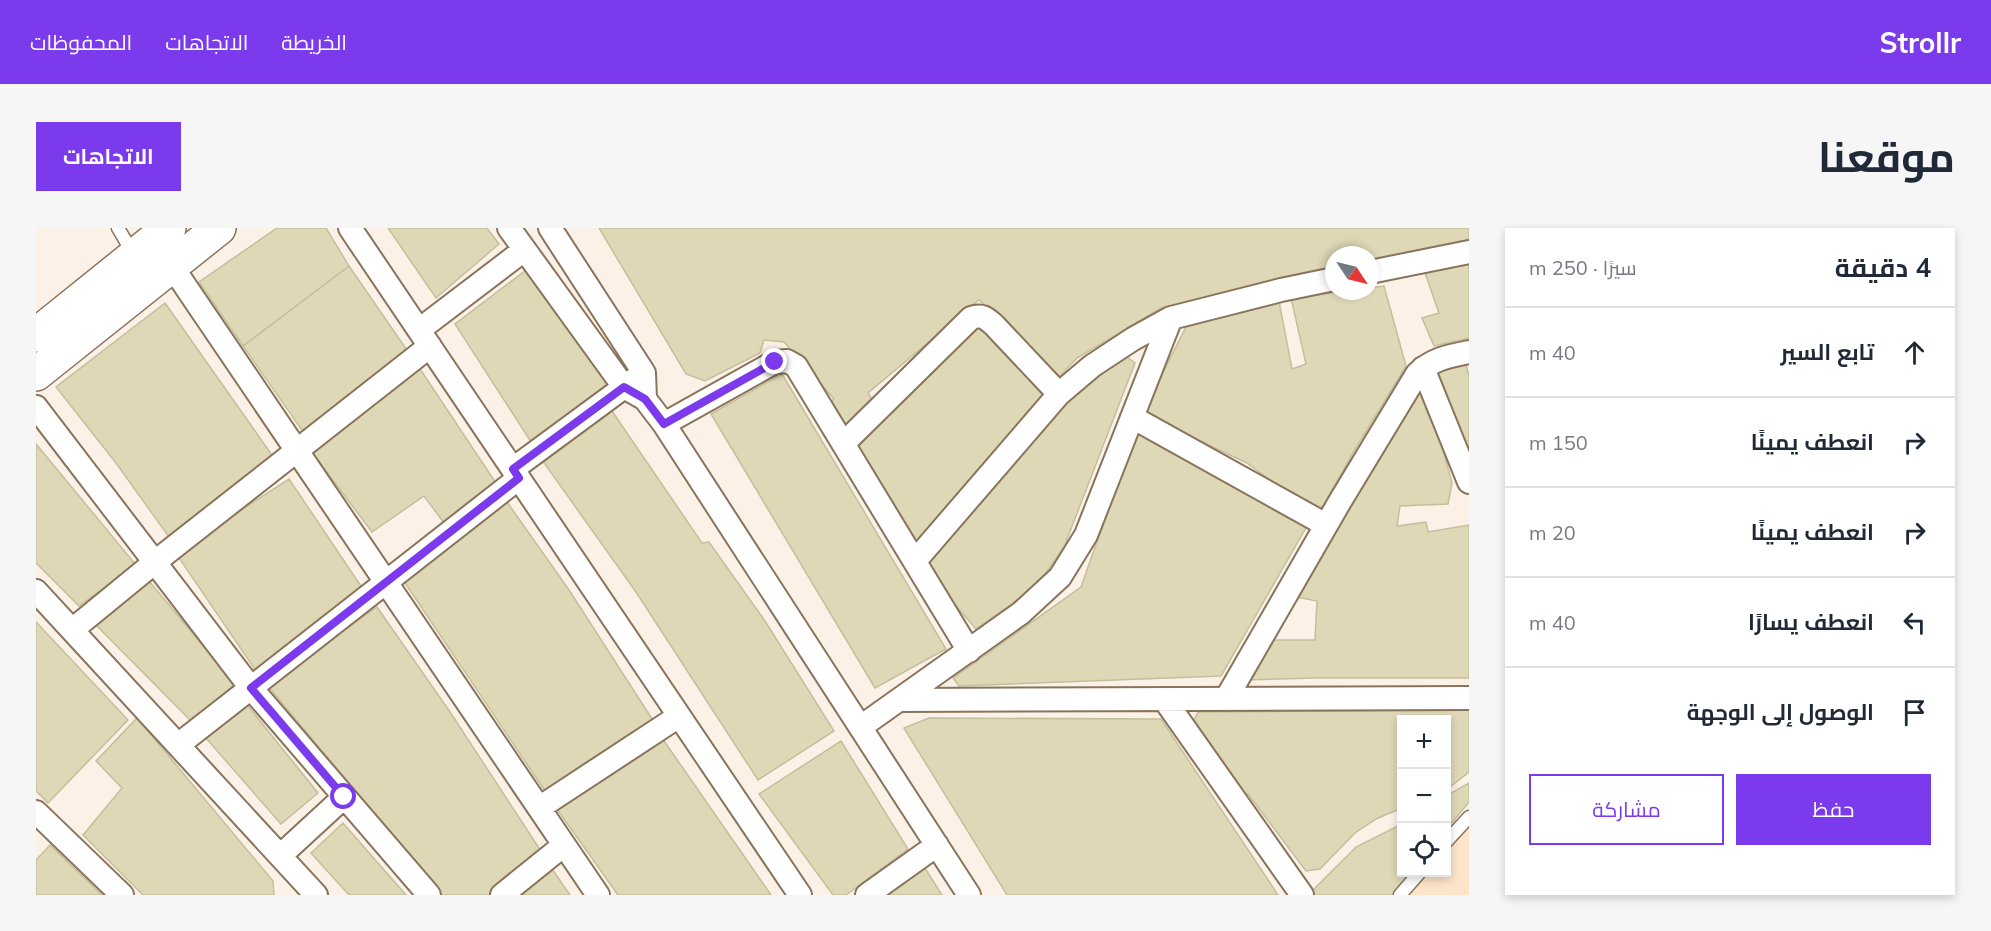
<!DOCTYPE html>
<html lang="ar">
<meta charset="utf-8">
<style>
:root{--surface:#fff;--page:#f6f6f7;--text:#1f2937;--muted:#747a83;--line:#e0e1e3;--accent:#7c3aed}
body{margin:0;font-family:Mulish,Cairo,sans-serif;background:var(--page);color:var(--text);direction:rtl}
.controls{position:absolute;right:18px;bottom:18px;display:grid;overflow:hidden;border-radius:0px;box-shadow:0 3px 9px #0003}
.controls button{width:54px;height:54px;display:grid;place-items:center;padding:0;border:0;border-bottom:2px solid var(--line);background:var(--surface);color:var(--text);font:30px sans-serif}
.compass{position:absolute;left:1289px;top:18px;width:54px;height:54px;border-radius:50%;background:var(--surface);box-shadow:0 3px 9px #0003;rotate:125deg}
.stop{position:absolute;width:18px;height:18px;margin:-14px;border:4px solid #7c3aed;border-radius:50%;background:#fff}
.stop.end{background:#7c3aed;border-color:#fff;box-shadow:0 2px 6px #0008}
.list{margin:0;padding:0;list-style:none}
h2{display:flex;justify-content:space-between;align-items:center;height:78px;margin:0;padding:0 24px;font-size:26px}
h2 small{font-size:20px;font-weight:400;color:var(--muted)}
.list li{display:grid;grid-template-columns:39px 1fr auto;gap:18px;align-items:center;box-sizing:border-box;height:90px;padding:0 24px;border-top:2px solid var(--line)}
.list b{display:block;font-size:22px;white-space:nowrap}
.list em{font-size:20px;font-style:normal;color:var(--muted)}
.actions{display:flex;gap:12px;padding:18px 24px}
.actions a{flex:1;padding:14px 0;border:2px solid var(--accent);border-radius:0px;text-align:center;font-size:21px;color:var(--accent)}
.actions .main{background:var(--accent);color:#fff}
.icon{flex:none;width:33px;height:33px;fill:none;stroke:currentColor;stroke-width:2;stroke-linecap:round;stroke-linejoin:round}
.map{position:relative;flex:none;width:1433px;height:667px;overflow:hidden;direction:ltr;border-radius:0px}
header{display:flex;align-items:center;gap:36px;box-sizing:border-box;height:84px;padding:0 30px;background:var(--accent);color:#fff}
header strong{font-size:28px}
nav{display:flex;gap:33px;margin-inline-start:auto;font-size:21px}
.intro{display:flex;align-items:center;justify-content:space-between;box-sizing:border-box;height:144px;padding:0 36px}
h1{margin:0;font-size:42px}
.button{padding:15px 27px;border-radius:0px;background:var(--accent);color:#fff;font-size:21px;font-weight:700}
main{display:flex;gap:36px;padding:0 36px}
aside{flex:1;background:var(--surface);border-radius:0px;box-shadow:0 3px 9px #0003}
.map>svg:first-child{display:block}
.built{fill:#fde5ca}
.building{fill:#ded8b6;stroke:#c4be9d;stroke-width:1.5}
.lines{fill:none;stroke-linecap:round;stroke-linejoin:round}
.service-casing{stroke:#8a735b;stroke-width:15}
.minor-casing{stroke:#8a735b;stroke-width:26}
.primary-casing{stroke:#8a735b;stroke-width:36}
.service{stroke:#fff;stroke-width:12}
.minor{stroke:#fff;stroke-width:22}
.primary{stroke:#fff;stroke-width:33}
.route{stroke:#7c3aed;stroke-width:8}
</style>
<header>
<strong>Strollr</strong>
<nav><a>الخريطة</a><a>الاتجاهات</a><a>المحفوظات</a></nav>
</header>
<div class="intro"><h1>موقعنا</h1><a class="button">الاتجاهات</a></div>
<main>
<aside>
<h2>4 دقيقة<small>سيرًا · 250 m</small></h2>
<ul class="list">
<li><svg class="icon" aria-label="ahead" viewBox="0 0 24 24"><path d="M12 20V5M6 11l6-6 6 6"/></svg><div><b>تابع السير</b></div><em>40 m</em></li>
<li><svg class="icon" aria-label="right" viewBox="0 0 24 24"><path d="M7 20v-9h11M14 6l5 5-5 5"/></svg><div><b>انعطف يمينًا</b></div><em>150 m</em></li>
<li><svg class="icon" aria-label="right" viewBox="0 0 24 24"><path d="M7 20v-9h11M14 6l5 5-5 5"/></svg><div><b>انعطف يمينًا</b></div><em>20 m</em></li>
<li><svg class="icon" aria-label="left" viewBox="0 0 24 24"><path d="M17 20v-9H6M10 6l-5 5 5 5"/></svg><div><b>انعطف يسارًا</b></div><em>40 m</em></li>
<li><svg class="icon" aria-label="arrive" viewBox="0 0 24 24"><path d="M6 21V4h12l-3 4 3 4H6"/></svg><div><b>الوصول إلى الوجهة</b></div></li>
</ul>
<div class="actions"><a class="main">حفظ</a><a>مشاركة</a></div>
</aside>
<div class="map">
<svg width="1433" height="667" viewBox="0 0 1433 667">
<rect width="100%" height="100%" fill="#fcf1e6"/>
<path class="built" d="M1433,588V667H1367L1386,645L1410,644L1411,615Z"/>
<path class="building" d="M241,0H290L313,38L207,118L163,54Z
M352,0H451L463,16L400,70Z
M563,0H1433V15L1334,35V27H1298V43L1184,71L1125,80L1041,130L1023,149L943,72L832,165L837,173L811,200L790,179L798,171L748,114L728,112L724,125L669,153L650,146Z
M1433,31V110L1398,118L1386,90L1403,85L1387,39Z
M313,38L373,125L268,205L207,118Z
M490,42L572,158L497,217L419,96Z
M1348,58L1370,138L1321,218L1287,278L1277,284L1211,235L1106,186L1150,99L1243,73L1256,141L1270,136L1255,70L1312,63H1334V60Z
M129,75L238,230L133,309L80,235L20,159Z
M940,94L1009,165L919,274L880,313L819,222L897,137Z
M1087,126L1099,135L1028,319L1001,358L940,401L916,373L887,333L1032,167Z
M1428,130L1433,148V235L1393,141Z
M384,141L460,255L408,295L388,268L336,304L275,223Z
M746,146L910,421L839,460L675,186Z
M1386,161L1399,192L1416,255L1412,276L1364,278L1361,298L1390,294L1392,304L1433,297V450H1278L1208,452L1226,412H1279L1281,373L1260,369Z
M576,183L666,315L673,314L729,393L798,503L722,552L600,364L506,232Z
M1100,203L1271,298L1185,448L923,458L917,450L1045,359Z
M0,216L100,337L43,378L0,335Z
M253,251L327,361L220,443L141,327L199,286Z
M471,274L533,362L620,497L509,563L367,352Z
M113,353L199,456L155,493L59,396Z
M341,379L414,484L505,623L454,667H406L231,457Z
M0,394L92,492L12,575L0,563Z
M212,478L282,565L245,596L169,509Z
M1433,482V544L1410,562V491H1366V580L1340,591L1319,605L1284,641L1270,643L1212,566L1203,565L1157,494L1162,484Z
M101,490L237,653L238,667H107L47,607L86,560L60,533Z
M893,490L1125,491L1242,667H971L868,500Z
M626,510L735,667H582L518,577Z
M805,513L872,621L810,667H797L723,566Z
M1433,555V574L1410,602V568Z
M307,595L370,667H313L275,625Z
M1366,596V644H1375L1356,667H1272L1320,619Z
M14,617L66,667H0V632Z
M887,637L906,667H851Z
M514,638L534,667H477Z"/>
<g class="lines">
<g class="service-casing">
<path id="service" d="M82,0L98,27
M1410,614L1433,589
M1364,667L1384,644"/>
</g>
<g class="minor-casing">
<path id="minor" d="M314,0L764,667
M473,0L588,159L609,171L628,196L933,667
M514,0L608,145L609,171
M135,37L562,667
M1334,44L1433,24
M383,102L488,22
M1387,140L1433,254
M0,179L215,460L393,667
M1096,189L1290,297
M628,196L739,134L751,133L760,138L933,423
M808,215L935,90C946,86 950,90 958,97L1023,166
M477,241L599,151
M879,333L1023,166L1056,138L1097,111L1135,90L1245,62L1298,51
M0,363L280,667
M36,402L119,334L394,118
M1128,471L1266,667
M1190,471L1303,275L1381,146C1396,131 1413,128 1433,124
M865,472L1433,470
M826,498L985,385L1024,349L1050,307L1135,90
M142,517L483,250
M503,580L643,488
M0,584L86,667
M244,628L308,569
M466,667L528,617
M831,667L901,617"/>
</g>
<g class="primary-casing">
<path id="primary" d="M0,107L133,0
M0,146L183,0"/>
</g>
<use href="#service" class="service"/>
<use href="#minor" class="minor"/>
<use href="#primary" class="primary"/>
</g>
<g class="lines">
<path class="route" d="M308,569L215,460L483,250L477,241L588,159L609,171L628,196L739,134"/>
</g>
</svg>
<div class="controls">
<button>+</button>
<button>−</button>
<button><svg class="icon" aria-label="locate" viewBox="0 0 24 24"><circle cx="12" cy="12" r="6"/><path d="M12 2v4M12 18v4M2 12h4M18 12h4"/></svg></button>
</div>
<svg class="compass" viewBox="-18 -18 36 36"><path d="M0-13l5 13h-10z" fill="#e53935"/><path d="M0 13l5-13h-10z" fill="#747a83"/></svg>
<div class="stop" style="left:308px;top:569px"></div>
<div class="stop end" style="left:739px;top:134px"></div>
</div>
</main>
